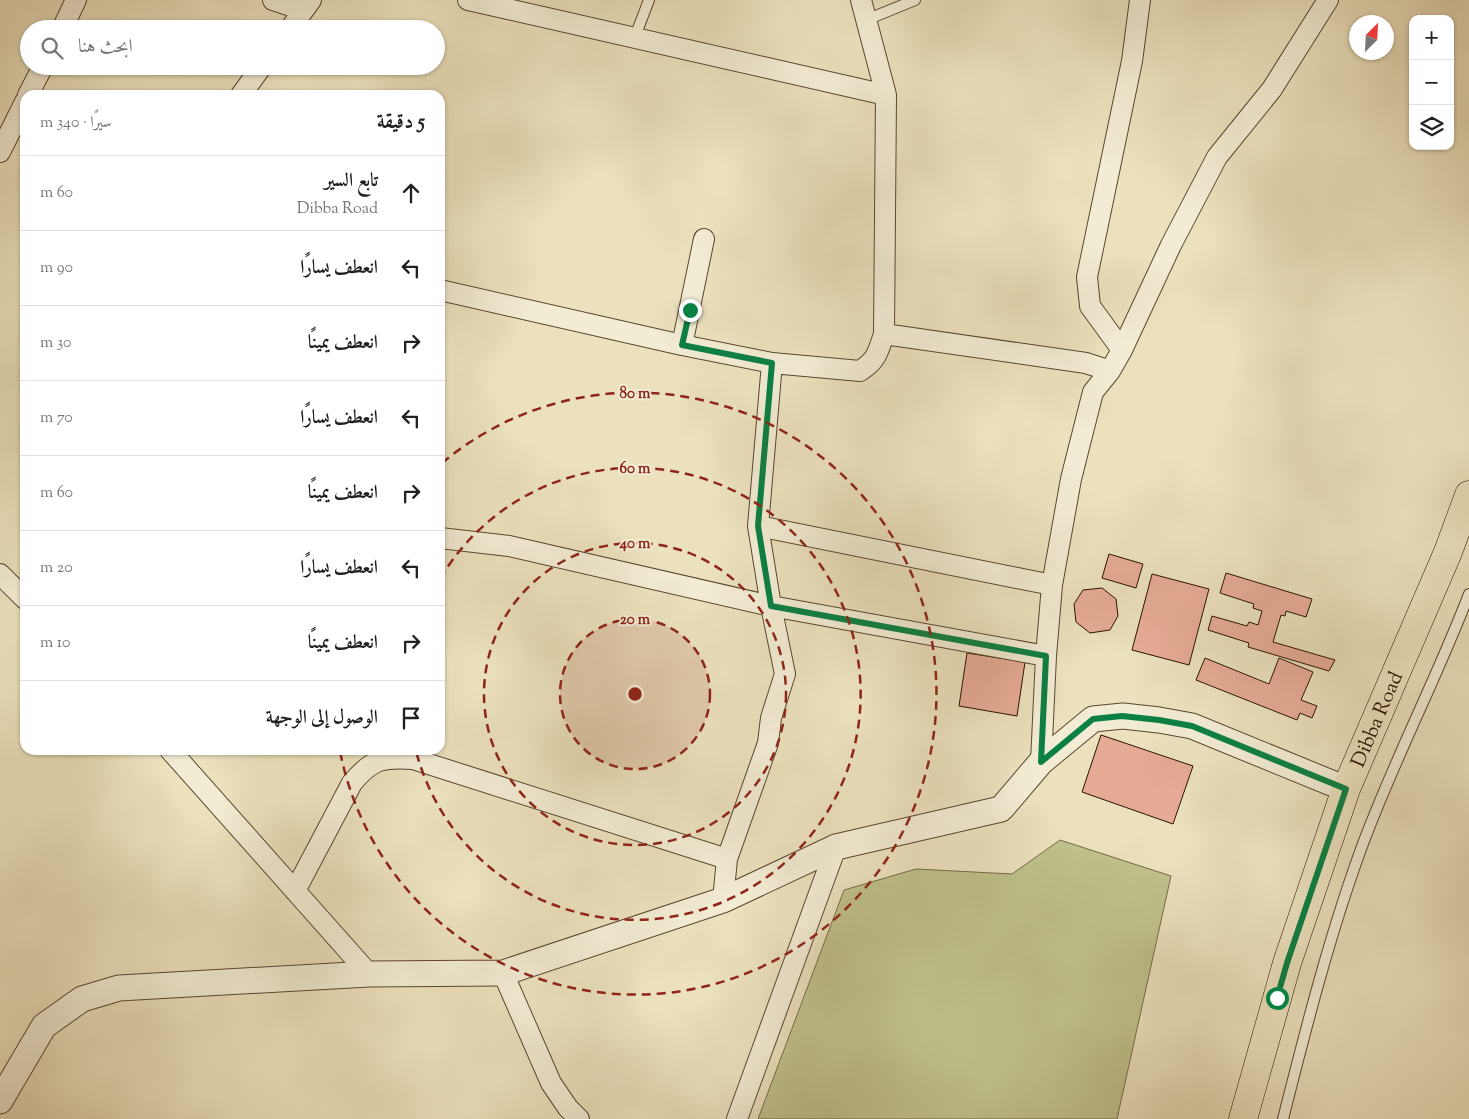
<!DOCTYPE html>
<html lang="ar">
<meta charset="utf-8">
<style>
:root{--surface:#fff;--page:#f6f6f6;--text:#202124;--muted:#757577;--line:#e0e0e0}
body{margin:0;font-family:"Sorts Mill Goudy",Amiri,serif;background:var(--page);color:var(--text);direction:rtl}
.controls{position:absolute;right:15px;top:15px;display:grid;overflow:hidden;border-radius:10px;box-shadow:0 1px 4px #0004}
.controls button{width:45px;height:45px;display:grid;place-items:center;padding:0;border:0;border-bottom:1px solid var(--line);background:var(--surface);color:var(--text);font:25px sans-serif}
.compass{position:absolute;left:1349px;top:15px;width:45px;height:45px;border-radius:50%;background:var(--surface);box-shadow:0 1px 4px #0004;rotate:24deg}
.stop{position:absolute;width:15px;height:15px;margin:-11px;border:4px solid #0b8043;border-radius:50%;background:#fff}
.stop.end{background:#0b8043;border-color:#fff;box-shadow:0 1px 5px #0008}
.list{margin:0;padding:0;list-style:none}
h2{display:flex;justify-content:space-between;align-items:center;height:65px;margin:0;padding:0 20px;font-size:21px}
h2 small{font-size:16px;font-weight:400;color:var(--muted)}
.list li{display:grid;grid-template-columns:32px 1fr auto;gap:15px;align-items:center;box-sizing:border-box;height:75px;padding:0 20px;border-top:1px solid var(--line)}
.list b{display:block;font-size:19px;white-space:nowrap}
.list p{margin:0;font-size:16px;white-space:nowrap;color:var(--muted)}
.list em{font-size:16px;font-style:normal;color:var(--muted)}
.icon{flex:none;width:28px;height:28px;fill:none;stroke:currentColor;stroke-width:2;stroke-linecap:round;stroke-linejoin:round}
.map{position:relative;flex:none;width:1469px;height:1119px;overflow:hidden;direction:ltr}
.search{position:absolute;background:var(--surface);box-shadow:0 1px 4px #0004;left:20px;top:20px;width:425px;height:55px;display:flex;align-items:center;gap:12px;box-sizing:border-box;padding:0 18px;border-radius:28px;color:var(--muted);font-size:19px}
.panel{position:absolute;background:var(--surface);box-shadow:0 1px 4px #0004;left:20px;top:90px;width:425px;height:665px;border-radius:15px;direction:rtl}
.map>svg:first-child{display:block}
.green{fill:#bfc18c;stroke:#746a46}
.building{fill:#e6ab95;stroke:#291200}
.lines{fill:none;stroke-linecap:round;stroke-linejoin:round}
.service-casing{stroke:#5a462f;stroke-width:12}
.minor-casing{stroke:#5a462f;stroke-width:22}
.tertiary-casing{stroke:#5a462f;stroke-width:27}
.primary-casing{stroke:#291200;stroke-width:29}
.service{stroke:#f2ecd4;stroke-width:10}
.minor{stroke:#f2ecd4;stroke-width:20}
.tertiary{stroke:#f2ecd4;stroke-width:25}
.primary{stroke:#ebe1bd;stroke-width:28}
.route{stroke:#0b8043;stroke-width:6}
.ring{fill:none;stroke:#8f2418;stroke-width:2.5;stroke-dasharray:9 6}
.labels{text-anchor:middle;stroke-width:4;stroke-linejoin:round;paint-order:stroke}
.street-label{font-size:20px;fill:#291200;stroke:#f2ecd4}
.centre{fill:#8f2418;stroke:#f2ecd4;stroke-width:2.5}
.ring-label{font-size:15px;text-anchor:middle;font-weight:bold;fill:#8f2418;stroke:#f2ecd4;stroke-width:4;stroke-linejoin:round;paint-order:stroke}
</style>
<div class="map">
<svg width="1469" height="1119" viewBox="0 0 1469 1119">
<rect width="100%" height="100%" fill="#ebe1bd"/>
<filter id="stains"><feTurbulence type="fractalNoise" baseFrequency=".004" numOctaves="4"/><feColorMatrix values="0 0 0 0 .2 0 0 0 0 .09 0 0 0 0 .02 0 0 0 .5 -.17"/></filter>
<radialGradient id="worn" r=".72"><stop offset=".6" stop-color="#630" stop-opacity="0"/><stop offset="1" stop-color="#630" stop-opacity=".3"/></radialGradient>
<path class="green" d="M1060,840L1171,876L1117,1119H758L844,890L916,869L1012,874Z"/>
<path class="building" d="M1109,554L1143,564L1136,588L1102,578Z
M1226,573L1312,599L1306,617L1286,611L1285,616L1281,615L1273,642L1335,660L1329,671L1248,647L1249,643L1208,630L1212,616L1247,626L1249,622L1258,625L1262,611L1253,608L1254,604L1220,593Z
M1152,574L1209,589L1189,665L1132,650Z
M1102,588L1116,599L1118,616L1110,630L1090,633L1076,622L1074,604L1083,590Z
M967,653L1025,662L1017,716L959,706Z
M1205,658L1269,684L1279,658L1313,672L1301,700L1317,706L1312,718L1300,713L1297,720L1196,680Z
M1101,735L1193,766L1173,824L1082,792Z"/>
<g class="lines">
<g class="service-casing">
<path id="service" d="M866,20L915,0
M634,39L649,0
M1283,1119C1306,1028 1329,937 1361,849C1393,762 1436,680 1469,594"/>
</g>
<g class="minor-casing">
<path id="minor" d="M273,0L303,10
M468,0L886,95
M62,29L76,0
M290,29L311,0
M28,95L43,66
M241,95L262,66
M0,152L25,102
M440,290L682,345L772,363L860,371C877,360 878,352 884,334L886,95L861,0
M884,334L1086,363L1110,371
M682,345L704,239
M1122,350L1090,306L1087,277L1132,61L1140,0
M758,526L1052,585
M440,538L509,546L771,606L1046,656
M0,574L25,599
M170,750L369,974
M1041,762L1046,656L1052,585L1071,479L1093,392L1110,371L1122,350L1171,245L1217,157L1272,89L1328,0
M295,891L352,783C372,759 382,757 413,759L727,859
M723,900L727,859L768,743L771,718L785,674L771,606L758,526L772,363
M503,973L551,1083L568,1108L579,1119
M737,1119L836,847"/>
</g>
<g class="tertiary-casing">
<path id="tertiary" d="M0,1101L44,1026L82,999L119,988L369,974L503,973L723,900L836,847L1001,809L1041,762L1093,719L1123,716L1159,720L1192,726L1346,789"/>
</g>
<g class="primary-casing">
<g id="primary">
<path id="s1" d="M1243,1119L1287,963L1346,789L1448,552L1469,495"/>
</g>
</g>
<use href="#service" class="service"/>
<use href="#minor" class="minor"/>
<use href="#tertiary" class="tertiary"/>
<use href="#primary" class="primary"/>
</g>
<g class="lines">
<path class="route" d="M690,310L682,345L772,363L758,526L771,606L1046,656L1041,762L1093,719L1122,716L1159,720L1192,726L1346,789L1287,963L1277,998"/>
</g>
<circle cx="635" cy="694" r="75" fill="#8f2418" fill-opacity=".12"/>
<g class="ring">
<circle cx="635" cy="694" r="75"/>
<circle cx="635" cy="694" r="151"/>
<path d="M440 579A226 226 0 1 1 416 751"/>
<path d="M442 463A301 301 0 1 1 340 751"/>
</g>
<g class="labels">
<g class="street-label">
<text dy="7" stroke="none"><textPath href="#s1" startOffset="422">Dibba Road</textPath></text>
</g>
</g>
<circle cx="635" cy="694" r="8" class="centre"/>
<g class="ring-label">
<text x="635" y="398">80 m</text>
<text x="635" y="473">60 m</text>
<text x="635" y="548">40 m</text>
<text x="635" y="624">20 m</text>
</g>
<rect width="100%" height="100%" filter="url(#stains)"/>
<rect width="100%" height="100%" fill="url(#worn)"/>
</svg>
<div class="controls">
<button>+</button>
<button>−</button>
<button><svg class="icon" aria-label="layers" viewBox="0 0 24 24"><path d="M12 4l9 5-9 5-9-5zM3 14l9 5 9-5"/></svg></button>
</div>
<svg class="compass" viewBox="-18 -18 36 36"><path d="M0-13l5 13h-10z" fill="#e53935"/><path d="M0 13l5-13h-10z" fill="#757577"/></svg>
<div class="stop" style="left:1277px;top:998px"></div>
<div class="stop end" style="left:690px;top:310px"></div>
<div class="search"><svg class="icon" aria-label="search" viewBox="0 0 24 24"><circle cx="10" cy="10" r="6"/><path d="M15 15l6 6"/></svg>ابحث هنا</div>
<section class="panel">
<h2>5 دقيقة<small>سيرًا · 340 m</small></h2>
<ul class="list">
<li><svg class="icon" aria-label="ahead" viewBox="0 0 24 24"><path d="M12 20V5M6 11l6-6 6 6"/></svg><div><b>تابع السير</b><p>Dibba Road</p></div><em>60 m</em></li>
<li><svg class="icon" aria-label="left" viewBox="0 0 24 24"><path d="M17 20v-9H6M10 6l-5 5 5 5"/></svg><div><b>انعطف يسارًا</b></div><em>90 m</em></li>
<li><svg class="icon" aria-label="right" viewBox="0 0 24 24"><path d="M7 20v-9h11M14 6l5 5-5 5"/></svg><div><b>انعطف يمينًا</b></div><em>30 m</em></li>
<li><svg class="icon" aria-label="left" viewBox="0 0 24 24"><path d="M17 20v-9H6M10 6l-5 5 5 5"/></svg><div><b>انعطف يسارًا</b></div><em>70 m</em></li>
<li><svg class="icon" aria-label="right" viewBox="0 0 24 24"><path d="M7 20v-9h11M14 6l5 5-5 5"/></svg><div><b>انعطف يمينًا</b></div><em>60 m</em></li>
<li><svg class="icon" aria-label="left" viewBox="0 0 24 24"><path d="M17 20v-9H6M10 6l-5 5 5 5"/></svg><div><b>انعطف يسارًا</b></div><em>20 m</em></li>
<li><svg class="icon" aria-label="right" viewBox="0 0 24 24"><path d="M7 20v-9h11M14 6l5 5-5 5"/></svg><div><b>انعطف يمينًا</b></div><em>10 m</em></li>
<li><svg class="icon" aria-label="arrive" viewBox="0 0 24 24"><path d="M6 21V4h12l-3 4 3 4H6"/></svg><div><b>الوصول إلى الوجهة</b></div></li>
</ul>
</section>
</div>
